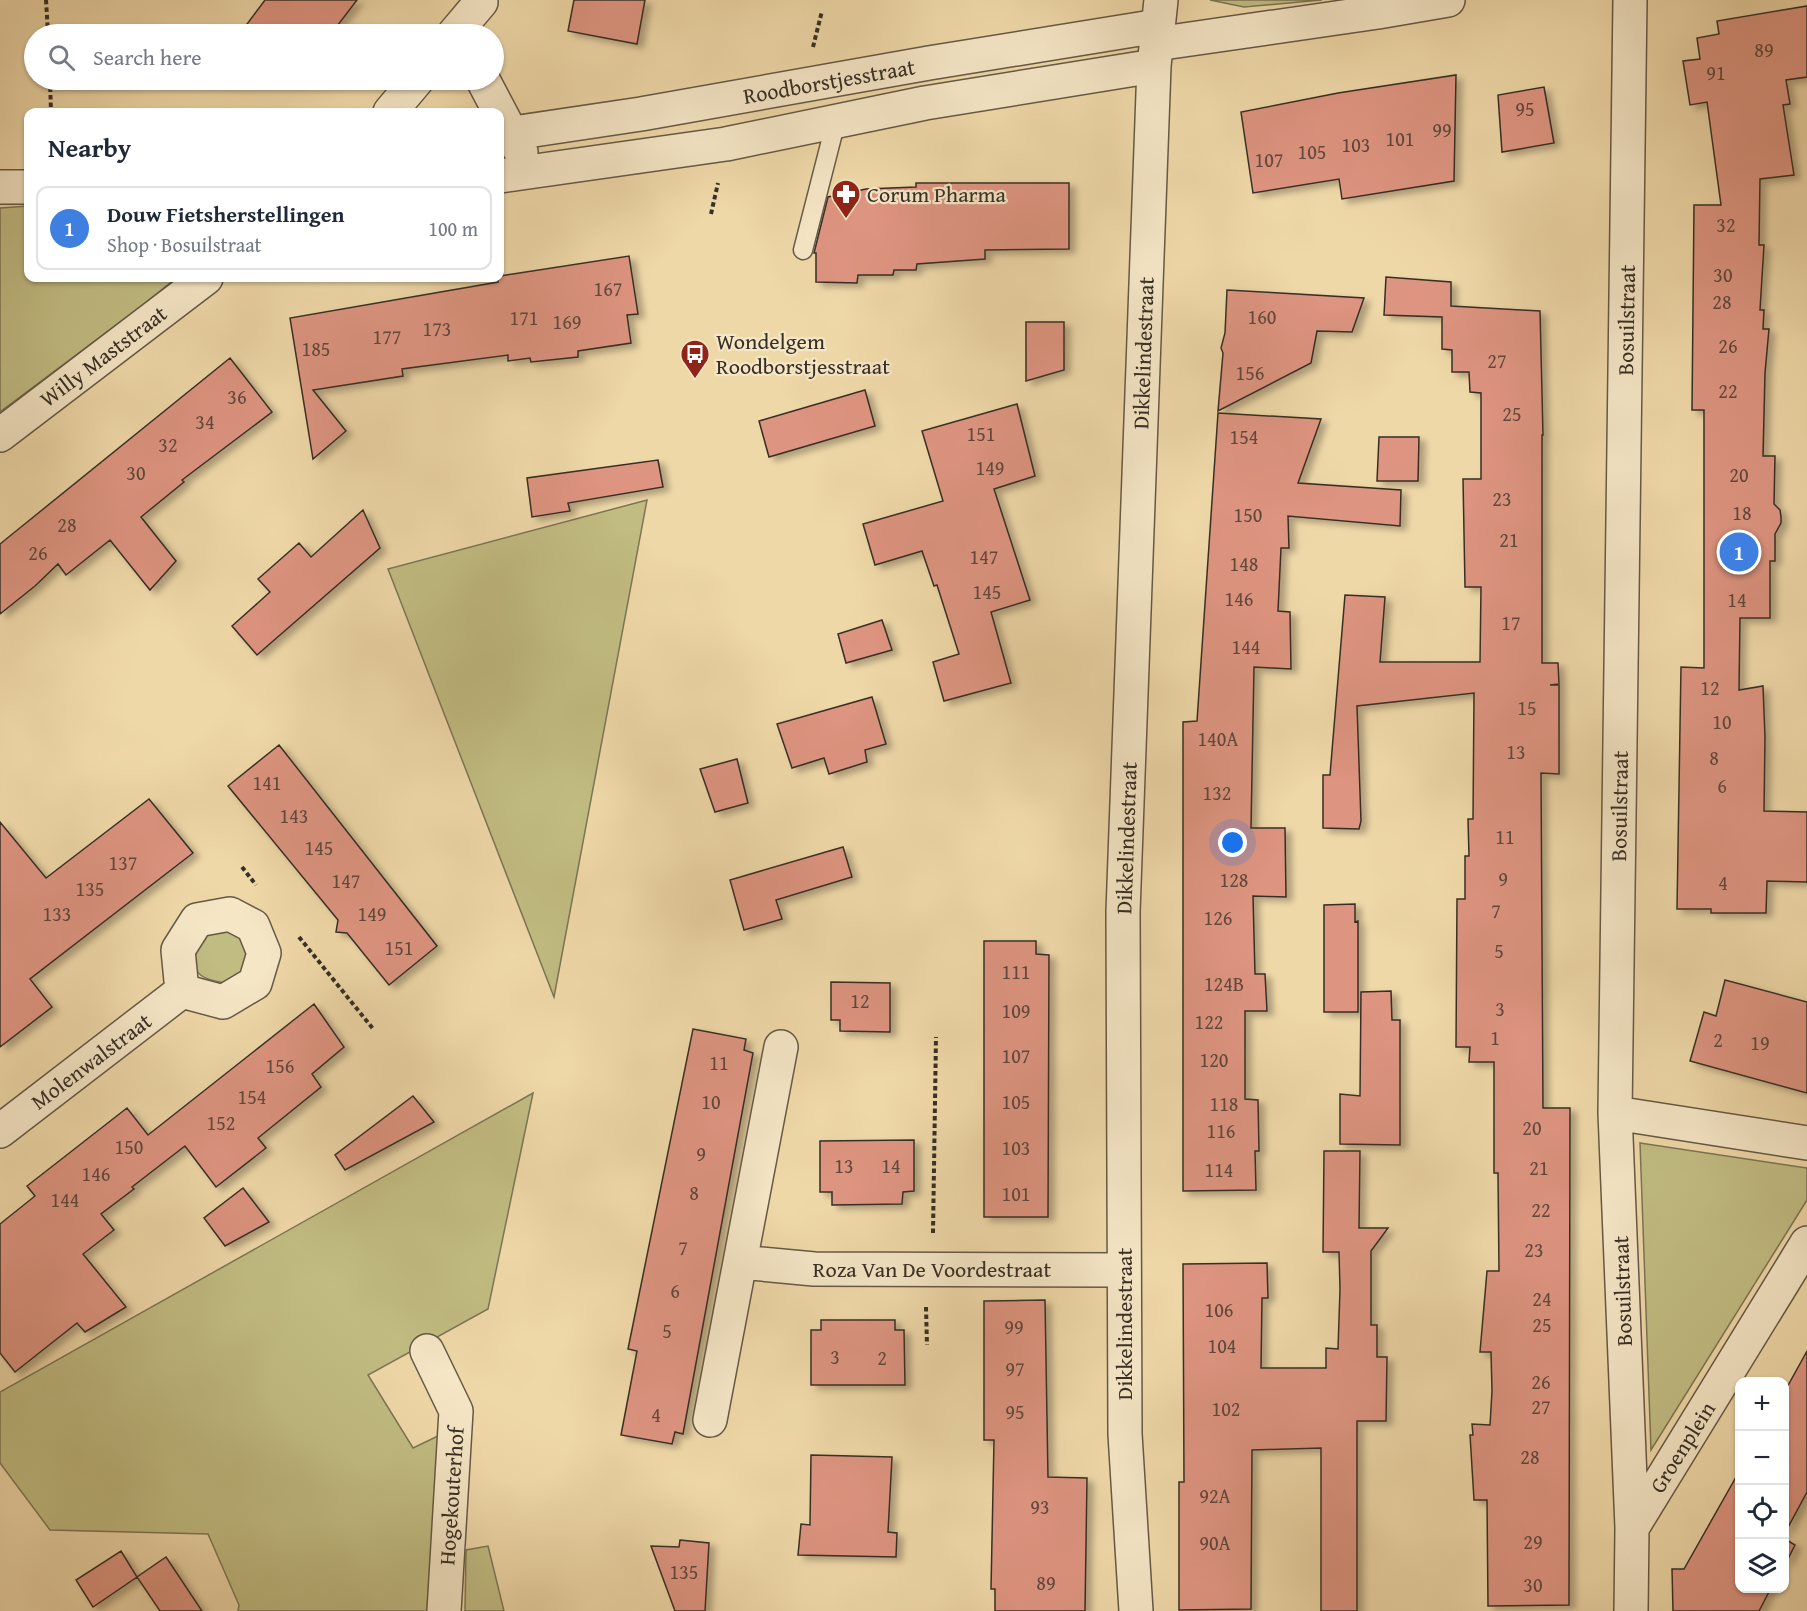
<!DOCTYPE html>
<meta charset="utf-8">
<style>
:root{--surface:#fff;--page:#f2f2f3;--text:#1f2937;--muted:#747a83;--line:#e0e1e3;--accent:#8f2418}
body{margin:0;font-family:"Gentium Book Plus",serif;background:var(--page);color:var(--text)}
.controls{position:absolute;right:18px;bottom:18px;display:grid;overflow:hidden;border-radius:12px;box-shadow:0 2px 4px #0004}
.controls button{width:54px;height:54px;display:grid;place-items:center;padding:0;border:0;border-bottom:2px solid var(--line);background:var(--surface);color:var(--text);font:30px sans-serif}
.you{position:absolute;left:1233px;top:843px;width:21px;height:21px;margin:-15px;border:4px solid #fff;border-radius:50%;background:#1a73e8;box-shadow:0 0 0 9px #1a73e833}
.badge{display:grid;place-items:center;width:39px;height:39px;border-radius:50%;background:var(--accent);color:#fff;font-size:20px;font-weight:700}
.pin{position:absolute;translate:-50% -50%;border:3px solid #fff;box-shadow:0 2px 6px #0006}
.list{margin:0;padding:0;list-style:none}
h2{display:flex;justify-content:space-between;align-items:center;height:78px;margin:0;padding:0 24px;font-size:26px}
h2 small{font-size:20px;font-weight:400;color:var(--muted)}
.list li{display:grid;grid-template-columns:39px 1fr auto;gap:18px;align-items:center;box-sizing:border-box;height:84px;margin:0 12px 12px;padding:0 12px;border:2px solid var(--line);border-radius:12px}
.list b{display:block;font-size:22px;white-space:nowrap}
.list p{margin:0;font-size:20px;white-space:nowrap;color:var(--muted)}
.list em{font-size:20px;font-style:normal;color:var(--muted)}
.icon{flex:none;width:33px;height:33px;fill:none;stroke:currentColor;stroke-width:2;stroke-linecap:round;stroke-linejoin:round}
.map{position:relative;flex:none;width:1807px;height:1611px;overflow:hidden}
.search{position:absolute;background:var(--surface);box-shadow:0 2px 4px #0004;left:24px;top:24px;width:480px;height:66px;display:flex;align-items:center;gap:15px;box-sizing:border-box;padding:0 21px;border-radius:33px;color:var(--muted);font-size:22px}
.panel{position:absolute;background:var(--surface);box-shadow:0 2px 4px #0004;left:24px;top:108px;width:480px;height:174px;border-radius:12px}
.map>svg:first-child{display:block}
.green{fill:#c1bc82;stroke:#7c7654;stroke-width:1.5}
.building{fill:#dd9480;stroke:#372f25;stroke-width:1.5;filter:url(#shadow)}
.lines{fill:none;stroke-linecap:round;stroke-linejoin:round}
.lane-casing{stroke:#655946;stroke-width:21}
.street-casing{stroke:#655946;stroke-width:36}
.path{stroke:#372f25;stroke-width:4;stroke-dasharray:4.5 3;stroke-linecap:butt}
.lane{stroke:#f5e6c6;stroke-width:18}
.street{stroke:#f5e6c6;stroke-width:33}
.labels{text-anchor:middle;stroke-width:4.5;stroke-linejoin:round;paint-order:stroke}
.number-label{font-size:20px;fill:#60483c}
.street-label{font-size:22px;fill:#372f25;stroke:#f5e6c6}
.poi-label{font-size:22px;fill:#372f25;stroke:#f5e6c6;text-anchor:start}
</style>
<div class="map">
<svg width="1807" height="1611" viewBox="0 0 1807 1611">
<defs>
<filter id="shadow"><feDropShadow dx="6" dy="4" stdDeviation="3" flood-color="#0004"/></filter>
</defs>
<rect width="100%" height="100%" fill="#efd8a8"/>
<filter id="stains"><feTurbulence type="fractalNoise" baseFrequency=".00333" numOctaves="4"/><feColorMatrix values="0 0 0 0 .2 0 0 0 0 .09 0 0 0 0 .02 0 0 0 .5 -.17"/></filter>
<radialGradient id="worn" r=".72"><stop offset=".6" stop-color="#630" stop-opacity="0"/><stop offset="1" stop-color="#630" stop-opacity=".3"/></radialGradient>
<path class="green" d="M1210,0H1322L1244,7Z
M28,206V278H176L143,305L0,412V208Z
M647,500L554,997L388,569Z
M230,928L249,944L247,969L226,983C192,978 192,970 197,939L206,931Z
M533,1093L488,1309L368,1375L413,1448L440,1435L427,1611H238L239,1605L208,1534L50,1530L0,1463V1392Z
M1640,1143L1807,1168V1200L1651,1450Z
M488,1546L504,1611H465L466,1550Z"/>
<path class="building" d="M265,0H357L331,34H252L244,28Z
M574,0H645L637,44L568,31Z
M1807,6V77L1786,80L1790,104L1783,105L1794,175L1760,179L1759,245H1764L1760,310H1764L1763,329H1769L1765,373L1763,456H1775L1774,504L1780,510L1781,517V523L1775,534V561H1770V618H1740L1739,690L1763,686L1765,737L1764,811L1807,812V882L1767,881L1766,913H1711V909H1677L1681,667L1704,668V410H1692L1694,205H1721L1707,102L1690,105L1683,61L1700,59L1697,38L1719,34L1717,21Z
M1456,75L1454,181L1342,199L1339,179L1253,193L1241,112L1338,93Z
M1544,87L1554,143L1502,152L1498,95Z
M916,183H1069V249L985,250V259L917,264L916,270H894L893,275H858L857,283L816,282V253H814L828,197L866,189L916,187Z
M629,256L638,314L627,315L631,343L578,351V357L531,362L530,358L508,361V355L402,369L403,376L313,390L346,431L313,459L290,318L498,282V278L500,276Z
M1386,277L1451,282V306L1540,311L1543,435H1542V663H1558L1559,684L1550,685H1559V774L1541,773L1543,1108H1570L1569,1605L1488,1606L1487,1500H1474L1470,1435H1473L1472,1424L1490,1425L1492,1391L1491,1352H1480L1487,1271H1499L1498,1173H1494V1062H1469L1470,1047H1456L1457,899H1465V856H1469L1468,819H1473L1474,693L1357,706L1361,821L1359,829L1323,828V775H1330L1345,595L1385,597L1380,662H1480L1481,587H1465L1463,479H1481V393L1470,392L1469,372H1452V350L1442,349V317L1384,315Z
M1227,290L1364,298L1352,332L1317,331L1311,363L1218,411L1223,353L1221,348L1225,333Z
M1026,322H1064V370L1026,381Z
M230,358L272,412L182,480L184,482L141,517L176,561L150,590L110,540L66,575L58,564L35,586L0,614V544Z
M865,390L875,426L769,457L759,421Z
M1017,404L1035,476L994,489L1030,600L991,612L1011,683L944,701L933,662L959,654L937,585L934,586L922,551L875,565L863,524L943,501L922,431Z
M1218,413L1321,419L1298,483L1401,490L1400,526L1288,516L1289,548H1281L1278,611L1290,612L1291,669L1254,667L1251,828H1285L1286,897L1253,896L1255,974H1265L1267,1011H1245V1099L1258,1100L1259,1151H1255L1256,1190L1183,1191V722L1197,721Z
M1379,437H1419L1418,481H1377Z
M658,460L663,487L568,503L570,511L532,517L527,478Z
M363,510L380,548L257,655L232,626L270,592L258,579L299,543L311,557Z
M882,620L892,650L846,663L838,634Z
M872,697L886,744L865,750L867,762L829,774L824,758L792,768L777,724Z
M279,745L437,946L389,985L347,933L336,932L338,920L228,786Z
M737,759L748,803L715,812L700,769Z
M149,799L193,853L30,979L52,1007L0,1047V822L46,878Z
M843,847L852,877L776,900L782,919L744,930L730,880Z
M1355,904V922L1358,921V1012H1324V905Z
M984,941H1036V954L1049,955L1048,1217H984Z
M1725,980L1807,1002V1093L1690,1061L1704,1012L1716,1016Z
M831,982L890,983V1032L840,1031V1020H831Z
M1391,991L1392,1020H1400V1145L1340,1144V1094L1360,1096L1361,992Z
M314,1004L344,1047L312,1074L321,1087L258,1138L266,1148L216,1187L185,1146L132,1187L134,1189L101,1214L114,1230L83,1254L126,1307L85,1332L77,1323L15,1372L0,1353V1224L35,1196L27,1186L127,1108L148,1135Z
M693,1029L746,1039L744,1050L753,1053L683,1434L675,1432L672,1444L621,1435L637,1351L628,1349Z
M413,1096L434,1122L345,1170L335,1155Z
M914,1140V1191L903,1192L902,1204L832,1205V1192H820V1141Z
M1324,1151H1360L1359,1228H1388L1371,1251V1325H1377V1357H1387L1386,1421H1357V1611H1321V1448L1252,1450L1251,1609L1179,1610V1482H1184L1183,1264L1267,1263L1268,1298H1262L1261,1368H1326V1348L1338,1349L1340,1289L1339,1252H1323Z
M243,1188L269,1222L225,1246L204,1218Z
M1045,1300L1048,1477L1087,1478L1085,1611H995V1589H991L994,1440H984V1301Z
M821,1320H895V1330H904L905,1385H811V1330H821Z
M1807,1351V1492L1785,1533V1391Z
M811,1455L892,1457L888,1532L897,1533L896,1557L798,1555L801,1524L810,1525Z
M1740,1470V1588H1771L1759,1611H1673L1672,1569H1684Z
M1785,1539L1795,1545L1785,1565Z
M680,1540L709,1543L705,1611H675L651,1546L679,1547Z
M121,1551L137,1577L93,1607L76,1580Z
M166,1557L202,1611H160L137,1577Z"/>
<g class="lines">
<g class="lane-casing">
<path id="lane" d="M803,250L836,121"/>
</g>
<g class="street-casing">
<path id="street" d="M1630,0L1615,1113L1632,1528L1631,1611
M454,34L481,2
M1156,44L1378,12L1448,0
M483,80L521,152
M390,112L417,80
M500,135L641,114L929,63L1158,26
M500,176L726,144L925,103L1154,66
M0,187H28
M0,435L206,278
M230,914L253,926L264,953L255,983L223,1002L182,991L178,950L197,920Z
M781,1047L740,1262L814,1269L1124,1270
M1615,1113L1807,1143
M0,1131L182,991
M427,1351L456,1411L444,1611
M710,1420L740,1262
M1632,1528L1807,1243
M1136,1611L1125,1434L1123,912L1154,66L1161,0"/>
</g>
<path class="path" d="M46,0L48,34
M813,47L822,11
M50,80L51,112
M711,214L718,183
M242,867L256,885
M299,937L374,1030
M933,1233L936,1037
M926,1307L927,1345"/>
<use href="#lane" class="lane"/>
<use href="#street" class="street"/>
</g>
<defs>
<g id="pharmacy-pin" transform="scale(1.5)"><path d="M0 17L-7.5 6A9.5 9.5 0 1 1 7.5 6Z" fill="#8f2418" stroke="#f5e6c6"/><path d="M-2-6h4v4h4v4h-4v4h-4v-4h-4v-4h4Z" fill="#fff"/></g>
<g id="bus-pin" transform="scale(1.5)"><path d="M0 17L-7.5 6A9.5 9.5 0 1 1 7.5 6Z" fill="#8f2418" stroke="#f5e6c6"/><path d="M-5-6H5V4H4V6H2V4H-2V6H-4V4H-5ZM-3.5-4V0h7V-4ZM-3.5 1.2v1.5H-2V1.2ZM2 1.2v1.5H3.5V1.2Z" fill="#fff"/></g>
</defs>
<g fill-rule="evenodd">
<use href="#pharmacy-pin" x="846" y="194"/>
<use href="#bus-pin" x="695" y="354"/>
</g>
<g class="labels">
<g class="number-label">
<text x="1764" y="57">89</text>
<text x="1716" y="80">91</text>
<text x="1525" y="116">95</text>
<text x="1442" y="137">99</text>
<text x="1400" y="146">101</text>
<text x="1356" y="152">103</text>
<text x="1312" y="159">105</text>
<text x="1269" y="167">107</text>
<text x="1726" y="232">32</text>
<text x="1723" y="282">30</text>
<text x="608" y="296">167</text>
<text x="1722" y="309">28</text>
<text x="1262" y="324">160</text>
<text x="524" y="325">171</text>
<text x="567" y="329">169</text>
<text x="437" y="336">173</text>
<text x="387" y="344">177</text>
<text x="1728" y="353">26</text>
<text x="316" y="356">185</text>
<text x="1497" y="368">27</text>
<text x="1250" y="380">156</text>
<text x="1728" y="398">22</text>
<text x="237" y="404">36</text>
<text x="1512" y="421">25</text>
<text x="205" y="429">34</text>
<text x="981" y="441">151</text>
<text x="1244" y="444">154</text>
<text x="168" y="452">32</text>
<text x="990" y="475">149</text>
<text x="136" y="480">30</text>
<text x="1739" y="482">20</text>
<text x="1502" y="506">23</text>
<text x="1742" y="520">18</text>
<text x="1248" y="522">150</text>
<text x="67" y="532">28</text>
<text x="1509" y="547">21</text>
<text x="38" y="560">26</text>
<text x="984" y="564">147</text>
<text x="1244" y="571">148</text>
<text x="987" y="599">145</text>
<text x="1239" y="606">146</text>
<text x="1737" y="607">14</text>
<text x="1511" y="630">17</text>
<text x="1246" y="654">144</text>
<text x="1710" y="695">12</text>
<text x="1527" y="715">15</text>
<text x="1722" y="729">10</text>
<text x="1218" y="746">140A</text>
<text x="1516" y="759">13</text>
<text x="1714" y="765">8</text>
<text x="267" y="790">141</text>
<text x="1722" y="793">6</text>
<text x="1217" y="800">132</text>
<text x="294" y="823">143</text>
<text x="1505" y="844">11</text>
<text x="319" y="855">145</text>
<text x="123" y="870">137</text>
<text x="1503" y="886">9</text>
<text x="1234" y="887">128</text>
<text x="346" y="888">147</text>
<text x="1723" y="890">4</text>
<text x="90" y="896">135</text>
<text x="1496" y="918">7</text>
<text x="57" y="921">133</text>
<text x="372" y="921">149</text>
<text x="1218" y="925">126</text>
<text x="399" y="955">151</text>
<text x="1499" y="958">5</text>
<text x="1016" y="979">111</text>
<text x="1224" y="991">124B</text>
<text x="860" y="1008">12</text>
<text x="1500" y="1016">3</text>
<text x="1016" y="1018">109</text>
<text x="1209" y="1029">122</text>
<text x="1495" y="1045">1</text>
<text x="1718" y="1047">2</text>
<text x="1760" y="1050">19</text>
<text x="1016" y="1063">107</text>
<text x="1214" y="1067">120</text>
<text x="719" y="1070">11</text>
<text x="280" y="1073">156</text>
<text x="252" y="1104">154</text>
<text x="711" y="1109">10</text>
<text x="1016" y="1109">105</text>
<text x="1224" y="1111">118</text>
<text x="221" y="1130">152</text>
<text x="1532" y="1135">20</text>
<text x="1221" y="1138">116</text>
<text x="129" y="1154">150</text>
<text x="1016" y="1155">103</text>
<text x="701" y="1161">9</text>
<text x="844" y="1173">13</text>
<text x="891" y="1173">14</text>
<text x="1539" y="1175">21</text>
<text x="1219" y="1177">114</text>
<text x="96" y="1181">146</text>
<text x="694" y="1200">8</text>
<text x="1016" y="1201">101</text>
<text x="65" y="1207">144</text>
<text x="1541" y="1217">22</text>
<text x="683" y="1255">7</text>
<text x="1534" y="1257">23</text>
<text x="675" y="1298">6</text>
<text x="1542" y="1306">24</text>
<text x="1219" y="1317">106</text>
<text x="1542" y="1332">25</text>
<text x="1014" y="1334">99</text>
<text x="667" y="1338">5</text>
<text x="1222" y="1353">104</text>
<text x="835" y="1364">3</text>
<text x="882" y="1365">2</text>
<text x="1015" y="1376">97</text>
<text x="1541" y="1389">26</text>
<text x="1541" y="1414">27</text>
<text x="1226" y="1416">102</text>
<text x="1015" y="1419">95</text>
<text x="656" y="1422">4</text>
<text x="1530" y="1464">28</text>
<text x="1215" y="1503">92A</text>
<text x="1040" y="1514">93</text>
<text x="1533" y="1549">29</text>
<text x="1215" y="1550">90A</text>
<text x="684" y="1579">135</text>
<text x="1046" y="1590">89</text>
<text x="1533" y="1592">30</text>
</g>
<g class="street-label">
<text transform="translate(829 81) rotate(-10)" y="8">Roodborstjesstraat</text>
<text transform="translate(1626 320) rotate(-89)" y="8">Bosuilstraat</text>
<text transform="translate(1143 353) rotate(-88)" y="8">Dikkelindestraat</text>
<text transform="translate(103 356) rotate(-37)" y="8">Willy Maststraat</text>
<text transform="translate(1619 806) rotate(-89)" y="8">Bosuilstraat</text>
<text transform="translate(1126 838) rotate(-88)" y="8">Dikkelindestraat</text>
<text transform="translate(91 1061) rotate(-37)" y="8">Molenwalstraat</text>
<text x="932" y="1277">Roza Van De Voordestraat</text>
<text transform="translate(1622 1291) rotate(-92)" y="8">Bosuilstraat</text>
<text transform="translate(1124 1324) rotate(-90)" y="8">Dikkelindestraat</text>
<text transform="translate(1682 1447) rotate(-58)" y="8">Groenplein</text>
<text transform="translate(451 1496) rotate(-86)" y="8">Hogekouterhof</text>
</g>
<g class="poi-label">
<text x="867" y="202">Corum Pharma</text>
<text x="716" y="349">Wondelgem<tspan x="716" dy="25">Roodborstjesstraat</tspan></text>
</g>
</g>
<rect width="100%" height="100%" filter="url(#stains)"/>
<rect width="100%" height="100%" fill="url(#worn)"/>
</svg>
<div class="controls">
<button>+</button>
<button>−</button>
<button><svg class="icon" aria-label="locate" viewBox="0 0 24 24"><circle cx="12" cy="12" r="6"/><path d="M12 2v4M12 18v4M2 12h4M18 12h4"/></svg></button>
<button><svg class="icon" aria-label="layers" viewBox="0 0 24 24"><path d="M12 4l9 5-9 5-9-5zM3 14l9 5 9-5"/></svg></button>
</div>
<div class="you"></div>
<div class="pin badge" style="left:1739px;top:552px;background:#3f7fe0">1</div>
<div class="search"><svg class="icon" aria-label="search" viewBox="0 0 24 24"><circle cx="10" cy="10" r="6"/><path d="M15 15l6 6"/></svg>Search here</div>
<section class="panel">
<h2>Nearby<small></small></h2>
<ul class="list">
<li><span class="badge" style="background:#3f7fe0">1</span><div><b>Douw Fietsherstellingen</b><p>Shop · Bosuilstraat</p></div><em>100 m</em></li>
</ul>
</section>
</div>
